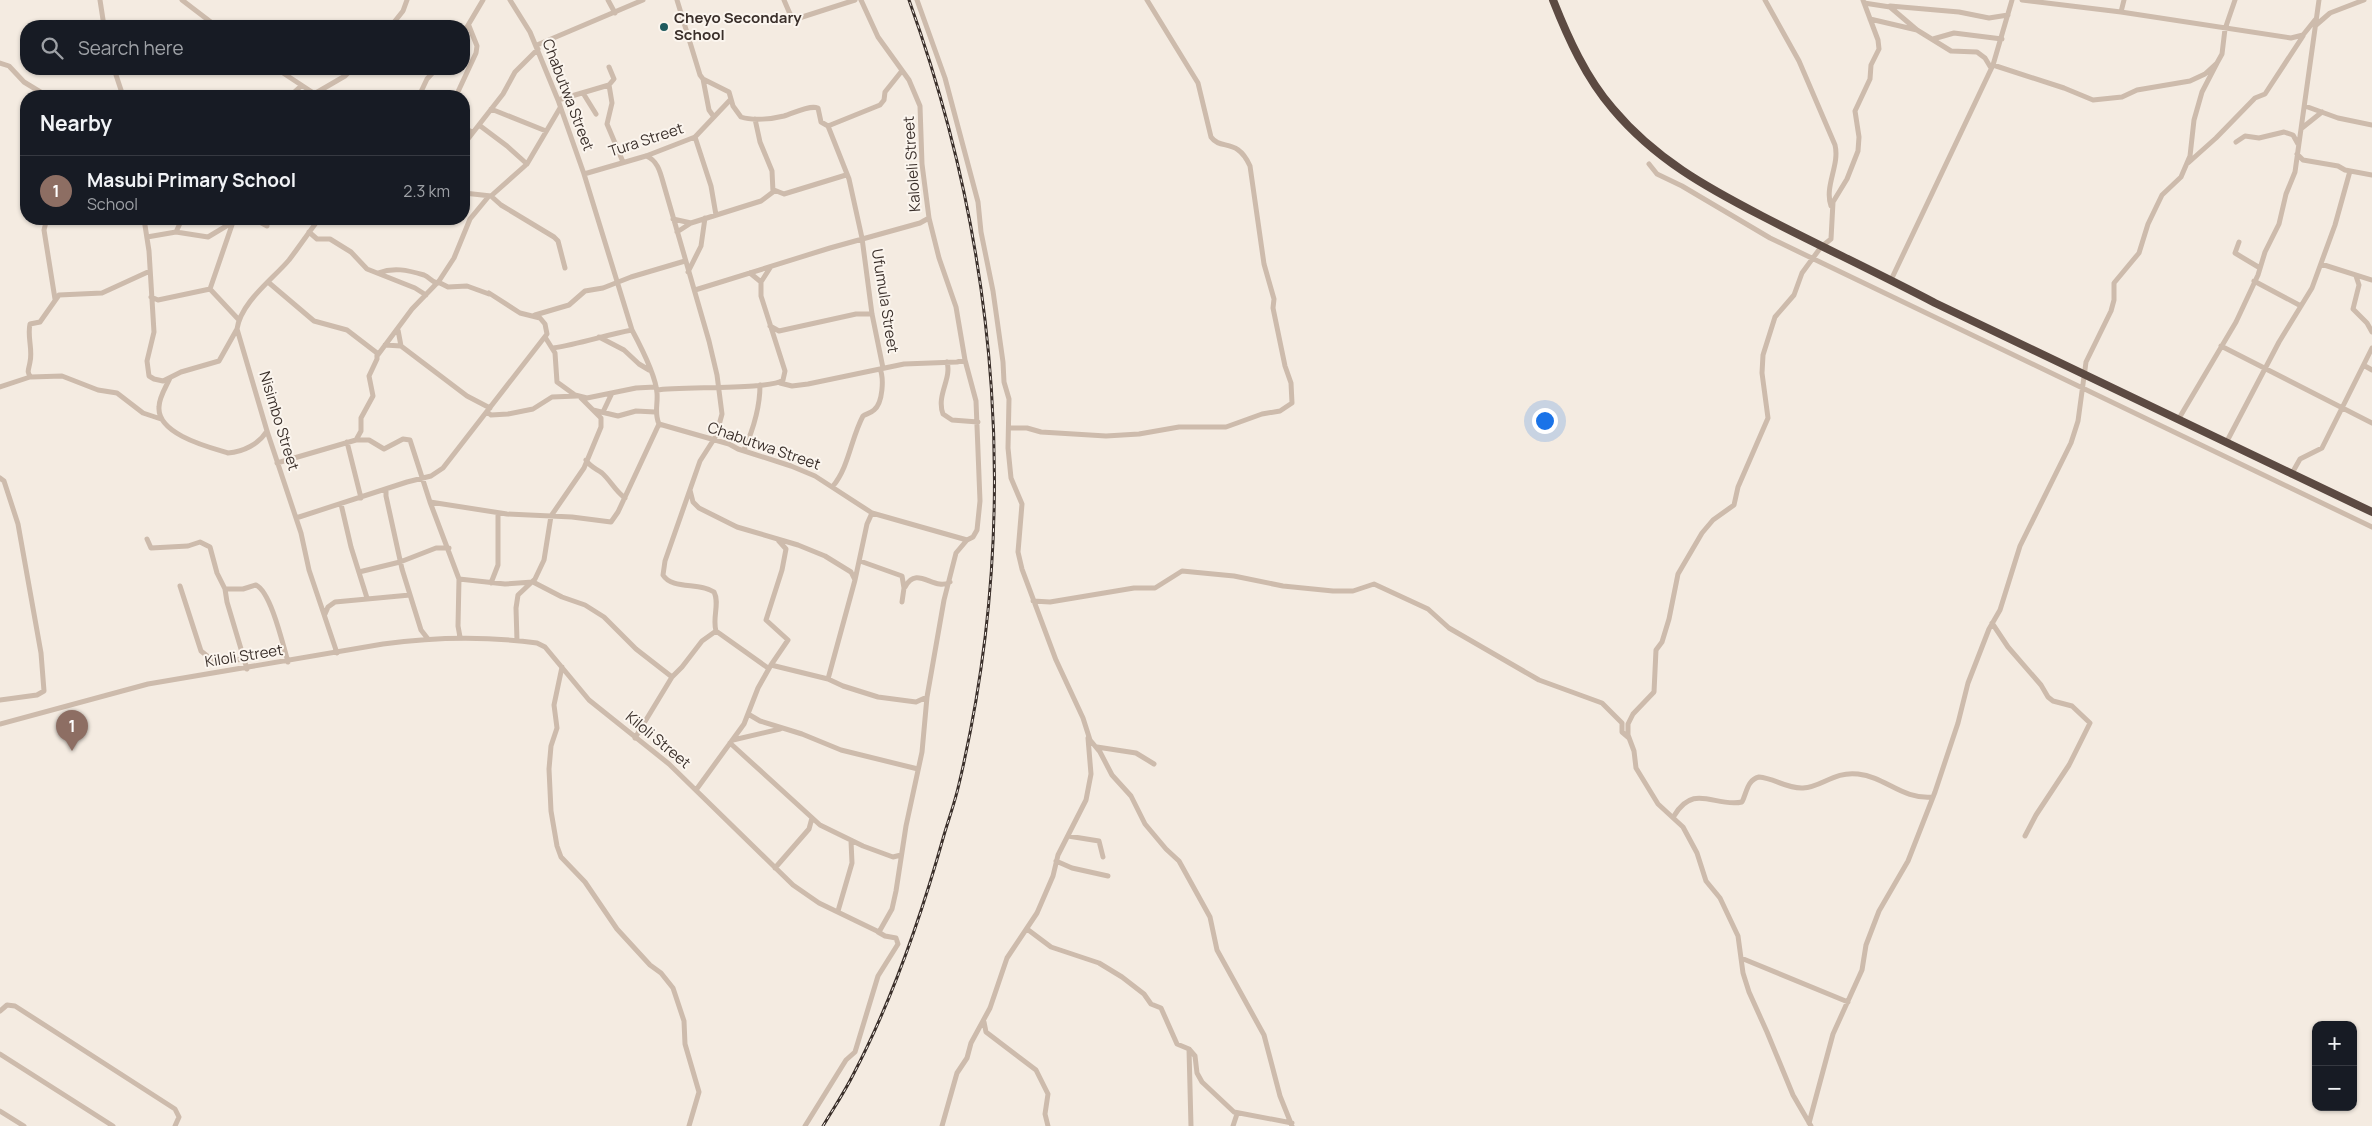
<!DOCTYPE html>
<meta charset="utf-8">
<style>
:root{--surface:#171b24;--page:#20242c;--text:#f1f3f6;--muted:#9ea1a6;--line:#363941;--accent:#db2777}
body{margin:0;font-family:Manrope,sans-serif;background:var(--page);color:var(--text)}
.controls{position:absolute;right:15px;bottom:15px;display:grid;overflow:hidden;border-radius:10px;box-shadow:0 1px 4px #0004}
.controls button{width:45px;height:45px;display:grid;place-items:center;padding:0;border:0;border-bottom:1px solid var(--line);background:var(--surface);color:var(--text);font:25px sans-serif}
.you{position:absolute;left:1544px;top:420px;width:18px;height:18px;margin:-12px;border:4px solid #fff;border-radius:50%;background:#1a73e8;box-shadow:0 0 0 8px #1a73e833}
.badge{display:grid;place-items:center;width:32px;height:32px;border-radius:50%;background:var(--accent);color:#fff;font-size:16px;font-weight:700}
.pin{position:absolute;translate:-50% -41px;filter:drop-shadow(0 1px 2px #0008)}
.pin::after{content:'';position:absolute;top:26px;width:18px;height:15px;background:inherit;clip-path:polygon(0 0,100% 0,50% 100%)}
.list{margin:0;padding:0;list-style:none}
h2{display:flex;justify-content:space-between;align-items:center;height:65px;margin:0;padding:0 20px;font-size:21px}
h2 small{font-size:16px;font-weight:400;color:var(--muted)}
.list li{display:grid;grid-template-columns:32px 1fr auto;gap:15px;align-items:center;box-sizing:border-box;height:70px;padding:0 20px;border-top:1px solid var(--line)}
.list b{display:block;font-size:19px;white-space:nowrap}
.list p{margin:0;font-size:16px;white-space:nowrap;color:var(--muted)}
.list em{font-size:16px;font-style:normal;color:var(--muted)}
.icon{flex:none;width:28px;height:28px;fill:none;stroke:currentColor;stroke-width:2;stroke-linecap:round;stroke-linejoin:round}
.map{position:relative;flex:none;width:2372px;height:1126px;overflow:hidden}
.search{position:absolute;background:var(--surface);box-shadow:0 1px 4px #0004;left:20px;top:20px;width:450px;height:55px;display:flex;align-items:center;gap:12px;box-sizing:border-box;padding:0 18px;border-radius:20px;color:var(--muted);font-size:19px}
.panel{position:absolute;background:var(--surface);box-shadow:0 1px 4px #0004;left:20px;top:90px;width:450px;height:135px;border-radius:20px}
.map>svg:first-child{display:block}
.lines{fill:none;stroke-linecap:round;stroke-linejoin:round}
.minor{stroke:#cdbbac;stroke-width:5}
.highway{stroke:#5c4a42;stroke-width:8}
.rail-casing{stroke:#3b302b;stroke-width:3}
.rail{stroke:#fbf5ee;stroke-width:1;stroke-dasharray:4;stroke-linecap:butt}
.poi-dot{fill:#1f5a5e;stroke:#fbf5ee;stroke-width:2}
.labels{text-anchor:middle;stroke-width:4;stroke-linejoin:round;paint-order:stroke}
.poi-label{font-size:15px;font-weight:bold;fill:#3b302b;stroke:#fbf5ee;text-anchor:start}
.street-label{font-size:15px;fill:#3b302b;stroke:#fbf5ee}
</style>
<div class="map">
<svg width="2372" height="1126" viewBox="0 0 2372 1126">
<rect width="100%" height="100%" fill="#f4ebe1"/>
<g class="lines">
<path class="minor" d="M100,0L104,26
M182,0L216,26
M510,0L530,32L558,100L584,174L632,330C640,345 656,377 657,393C658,405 654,413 659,424L729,444L738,449L791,466L815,476L872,513L967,540L973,537L977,530L980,501L976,401L965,360L956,307L939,258L929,218L922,164L920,106L909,80L878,37L861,0
M608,0L615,13
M677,0L700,75L703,79L729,92L733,106L741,117C753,121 772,119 784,116C794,113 809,105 818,108L821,122L828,126L849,179L862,238L872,314L883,368
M784,0L790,14L796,19L855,0
M917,0L945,78L978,202L981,232L993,291L1003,362L1004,382L1009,399L1008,448L1011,478L1022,504L1018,552L1022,569L1056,660L1083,718L1090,740L1100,752L1112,775L1131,796L1145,824L1166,849L1179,861L1210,917L1217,950L1264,1035L1280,1096L1292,1126
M1765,0L1799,61L1835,145C1840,165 1824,186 1831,206
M2022,0L2121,12L2291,38L2303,35L2315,20
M1864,3L1890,7L1917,30L1951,51L1977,52L1985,58L1991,68
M1890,6L1959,12L1989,18L2008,15
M2121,12L2124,0
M1870,19L1917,30
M391,26L403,11L407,0
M2315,26L2330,13L2364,0
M464,32L483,0
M1933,39L1954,33L2002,39
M537,45L643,0
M0,63L9,66L24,82L47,96
M1993,65L2064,88L2093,100L2122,97L2137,90L2190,81L2205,74L2217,63L2222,54L2225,29L2235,0
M114,69L123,96
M277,69L318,96
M703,79L709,110L714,117
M609,85L612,103L607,124L623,162
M583,93L596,114
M314,94L345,76L352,69
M290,96L301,86
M419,96L427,79L436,69
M456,96L476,53L477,46L469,26
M558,100L609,85L614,79L609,67
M2305,106L2338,118L2372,125
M491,109L546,131
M479,125L507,146L527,164
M828,126L880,105L884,100L885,92L901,72
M464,128L472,132
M2302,128L2322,112
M695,137L711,186L716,215
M2236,142L2245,136L2259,138L2284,132L2293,135L2298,144
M464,144L503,94L515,72L538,49
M2297,154L2303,160L2338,166L2345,170L2372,175
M646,156C657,160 660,171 663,182L709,341L717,375L722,414L716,436L700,461L665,561L663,575C672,590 700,582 714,592C720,603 712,618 716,631
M2188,163L2216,138L2255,98L2265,94L2303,36
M1649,164L1657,174L1682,186L1770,238L2372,527
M584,174L646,156L695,137L731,99
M774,190L784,194L846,175
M464,193L491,196L527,164L560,108
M491,196L501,205L554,237L558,241L565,268
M51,219L46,222L44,230L55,299
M144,219L149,251L154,332L147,361L149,376L154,379L163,381L181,372L219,361L237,329
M254,219L267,226
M319,219C309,232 299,247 289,260C272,280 241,302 237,329L267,431L301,533L309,570L337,653
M673,219L691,223L761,201L773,192L772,171L760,142L755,119
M176,232L208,237L233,222L235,219
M309,232L317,239H330L351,252L367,269L415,288L426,295
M677,232L691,223
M147,237L176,232L182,219
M2239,242L2235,253L2260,268
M2321,264L2372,280
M150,271L102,293L59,295L40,322L30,324C27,337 33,349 30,362C29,369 26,372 31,377L62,376L98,390L117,393L143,413L161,419
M688,272L701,246L705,218
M378,273C394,267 407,270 424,275C429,277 432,282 437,283
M2356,276L2359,285L2353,309L2367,323L2372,332
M1891,280L1993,65L2012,0
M2254,281L2301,306
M268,282L314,321L347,330L377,353V359L369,376L373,396L361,418V431L356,440
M438,282L448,287L467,286L489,294
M761,282L770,268
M210,289L239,320
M695,290L830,248L920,223L929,218
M151,297L158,300L210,289L233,222
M535,315L569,305L585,291L603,288L631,277L685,261
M770,326L779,331L856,314H872
M398,330L401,346
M545,337L555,353L557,382L575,395L587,398L636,388L655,387
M599,337L624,350L639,364L649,370
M385,345L401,346L467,396L490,408
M2221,346L2372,423
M553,348C580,344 605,335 632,330
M377,356L412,309L439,281L454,258L470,219L489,196
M947,362C952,379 936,395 943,414L952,420L978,422
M2365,366L2372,370
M170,378C166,387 159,397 159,407C157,434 208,447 228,453C243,452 259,444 267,431
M780,383L792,386L808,384L904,364L957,362L965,360
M0,387L30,377
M657,390C679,386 772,390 783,380L785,371L761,296V282L750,273
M593,410L618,416L636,411L655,412
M487,412L491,415L508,414L533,409L552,397L577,396
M603,412L612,393
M2178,420L2236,322L2258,275L2265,252L2279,224L2286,194L2295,172L2319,0
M1009,428H1027L1041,432L1106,436L1139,434L1179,427H1226L1262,414L1280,411L1292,403L1291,383L1285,366L1273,308L1274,299L1264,264L1250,166C1237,137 1221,151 1211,137L1198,83L1147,0
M347,442L361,498
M2226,443L2279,342L2312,288L2335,225L2350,171
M744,450C753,430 760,408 760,385
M586,460C590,467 597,469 602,473C611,481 615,491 625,498
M277,463L356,440H369L384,449L403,439L410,440L430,502L459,579L505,584L533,582L562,597L585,605L604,617L636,649L672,677
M2291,475L2300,459L2322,448L2372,348
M0,478L4,481L18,524L41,653L44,691L37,695L0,700
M833,486C849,467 851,438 863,416C866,414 871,413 874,410C883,403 884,378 880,369
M386,489V496L402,569L421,630L428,639
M690,490L693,502L699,508L737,527L798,545L825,556L851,572L855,580L828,679
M430,502L507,514L572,517L611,522L618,512L659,424
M341,504L351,547L367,598
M296,518L407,482L431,476L443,468L547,334L545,324L540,318L520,313L489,293
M147,539L151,548L188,546L200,542L210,547L217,573L225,589L227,602L247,669
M860,561L902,576L904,588L902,602
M359,572L400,562L436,548H449
M459,579L458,626L460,637
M855,580L867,524L872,513
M491,583L498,565V513
M180,586L201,651L211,659L220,662L244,659
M905,587C917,564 934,592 950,582
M225,589H243L256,585C271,592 283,645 288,662
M1033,601L1050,602L1134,588H1155L1182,571L1234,576L1283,586L1333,591H1353L1374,584L1428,609L1449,628L1539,680L1602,703L1622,723V732L1629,738
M325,614L328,607L335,602L410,595
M1992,623L2008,647L2041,685L2048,697L2053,701L2072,706L2090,723L2069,765L2036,815L2025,836
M517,641L516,608L518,595L535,579L544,560L551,516L584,468L601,427V418L581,398
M771,665L788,640L766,620L782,570L786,549L778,540
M562,667L554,705L557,728L551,746L549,769L551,811L557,846L561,857L585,882L617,929L650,965L661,973L673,988L684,1021L685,1044L699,1092L689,1126
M748,714L760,721L802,734L841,750L918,769
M0,724L148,684L383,644C435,637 485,636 537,643L545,647L589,700L669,764L793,885L819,903L879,932L892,909L896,891L906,826L922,752L927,697L944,600L956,553L967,540
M635,738L672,677L682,667L702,641L716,631L768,668
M733,740L780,729
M730,743L820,825L863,846L893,857L901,855
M1097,747L1136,753L1154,764
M696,790L744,724L758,688L771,665L828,679L843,686L878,697L916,702L927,697
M1674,816C1694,782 1715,808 1742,802C1747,792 1747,780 1759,777C1774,778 1787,789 1803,788C1822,787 1834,771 1858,774C1886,777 1902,800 1933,797
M1068,836L1099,841L1103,857
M1056,861L1072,868L1108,876
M775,868L809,829L812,818
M838,911L852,863L851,841
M1027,929L1051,947L1099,963L1122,977L1144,994L1151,1004L1161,1008L1177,1044L1189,1049L1195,1056L1197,1073L1202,1082L1234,1112L1292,1123
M1741,958L1848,1002
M0,1011L7,1005L15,1006L175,1109L179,1117L175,1126
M984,1022L986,1032L1036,1070L1048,1094L1045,1114L1048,1126
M1189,1049L1191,1126
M0,1054L113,1126
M0,1111L24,1126
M1809,1123L1833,1034L1862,970L1866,945L1879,911L1908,861L1935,792L1958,723L1968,683L1989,629L2000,610L2020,546L2071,443L2078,421L2086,362L2111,311L2114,300V283L2139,253L2148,224L2162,195L2181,177L2190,156L2194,120L2202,92L2217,63
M805,1126L846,1060L855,1052L878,976L898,944L896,938L885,936L878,932
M942,1126L957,1073L967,1058L971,1043L990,1008L1007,958L1037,913L1053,876L1058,855L1086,800L1091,774L1088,738
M1233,1126L1237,1114
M1811,1126L1793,1095L1767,1032L1749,992L1743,973L1738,936L1720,898L1706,881L1697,853L1683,827L1658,804L1636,768L1634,751L1628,735V724L1633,714L1654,692L1656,650L1662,642L1669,619L1678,574L1702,533L1713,520L1734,505L1738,487L1768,418L1762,373L1763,355L1775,317L1794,295L1802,273L1821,247L1831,239L1833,202L1847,179L1858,151L1859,137L1855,111L1870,79L1871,65L1879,49L1878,40L1863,0"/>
<path class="highway" d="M1553,0C1568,38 1586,78 1613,109C1655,159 1706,187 1762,216C1820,246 1878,273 1935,303L2372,512"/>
<g class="rail-casing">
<path id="rail" d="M823,1126C833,1109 844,1093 853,1075C893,999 921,917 944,835C949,818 955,802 959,784C1021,522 1000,253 909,0"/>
</g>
<use href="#rail" class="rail"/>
</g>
<circle class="poi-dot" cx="664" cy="27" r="5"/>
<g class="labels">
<g class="poi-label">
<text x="674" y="23">Cheyo Secondary<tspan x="674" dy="17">School</tspan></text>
</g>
<g class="street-label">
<text transform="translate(568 95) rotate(69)" y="5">Chabutwa Street</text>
<text transform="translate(646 140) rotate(-18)" y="5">Tura Street</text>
<text transform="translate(912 164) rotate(-94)" y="5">Kaloleli Street</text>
<text transform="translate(885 301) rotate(81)" y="5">Ufumula Street</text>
<text transform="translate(279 421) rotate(73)" y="5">Nisimbo Street</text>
<text transform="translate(764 446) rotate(19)" y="5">Chabutwa Street</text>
<text transform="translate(244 656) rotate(-9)" y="5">Kiloli Street</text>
<text transform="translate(658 740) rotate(40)" y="5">Kiloli Street</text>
</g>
</g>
</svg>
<div class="controls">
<button>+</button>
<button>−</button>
</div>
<div class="you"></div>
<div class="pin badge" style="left:72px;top:751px;background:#8d6e63">1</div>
<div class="search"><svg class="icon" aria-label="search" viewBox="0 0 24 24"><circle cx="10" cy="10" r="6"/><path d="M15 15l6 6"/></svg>Search here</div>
<section class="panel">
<h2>Nearby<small></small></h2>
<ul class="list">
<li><span class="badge" style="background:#8d6e63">1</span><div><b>Masubi Primary School</b><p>School</p></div><em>2.3 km</em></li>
</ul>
</section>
</div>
